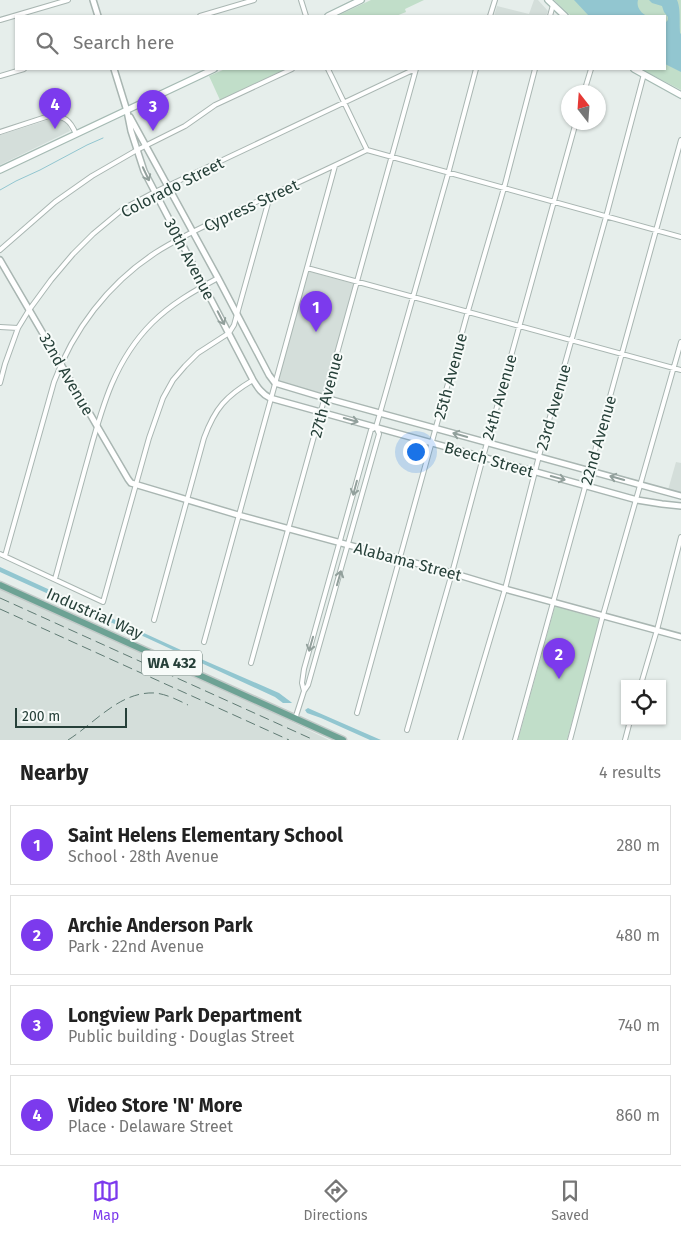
<!DOCTYPE html>
<meta charset="utf-8">
<style>
:root{--surface:#fff;--page:#f2f2f2;--text:#222;--muted:#767676;--line:#e0e0e0;--accent:#7c3aed}
body{margin:0;font-family:"Fira Sans",sans-serif;background:var(--page);color:var(--text)}
.controls{position:absolute;right:15px;bottom:15px;display:grid;overflow:hidden;border-radius:0px;box-shadow:0 1px 4px #0004}
.controls button{width:45px;height:45px;display:grid;place-items:center;padding:0;border:0;border-bottom:1px solid var(--line);background:var(--surface);color:var(--text);font:25px sans-serif}
.compass{position:absolute;left:561px;top:85px;width:45px;height:45px;border-radius:50%;background:var(--surface);box-shadow:0 1px 4px #0004;rotate:343deg}
.scale{position:absolute;left:15px;bottom:12px;width:112px;box-sizing:border-box;padding-left:5px;border:2px solid #264039;border-top:0;font-size:14px;line-height:18px;white-space:nowrap;color:#264039;-webkit-text-stroke:4px #f7fbf9;paint-order:stroke}
.you{position:absolute;left:415px;top:451px;width:18px;height:18px;margin:-12px;border:4px solid #fff;border-radius:50%;background:#1a73e8;box-shadow:0 0 0 8px #1a73e833}
.badge{display:grid;place-items:center;width:32px;height:32px;border-radius:50%;background:var(--accent);color:#fff;font-size:16px;font-weight:700}
.pin{position:absolute;translate:-50% -41px;filter:drop-shadow(0 1px 2px #0008)}
.pin::after{content:'';position:absolute;top:26px;width:18px;height:15px;background:inherit;clip-path:polygon(0 0,100% 0,50% 100%)}
.list{margin:0;padding:0;list-style:none}
h2{display:flex;justify-content:space-between;align-items:center;height:65px;margin:0;padding:0 20px;font-size:21px}
h2 small{font-size:16px;font-weight:400;color:var(--muted)}
.list li{display:grid;grid-template-columns:32px 1fr auto;gap:15px;align-items:center;box-sizing:border-box;height:80px;margin:0 10px 10px;padding:0 10px;border:1px solid var(--line);border-radius:0px}
.list b{display:block;font-size:19px;white-space:nowrap}
.list p{margin:0;font-size:16px;white-space:nowrap;color:var(--muted)}
.list em{font-size:16px;font-style:normal;color:var(--muted)}
.icon{flex:none;width:28px;height:28px;fill:none;stroke:currentColor;stroke-width:2;stroke-linecap:round;stroke-linejoin:round}
.map{position:relative;flex:none;width:681px;height:740px;overflow:hidden}
.search{position:absolute;background:var(--surface);box-shadow:0 1px 4px #0004;left:15px;right:15px;top:15px;height:55px;display:flex;align-items:center;gap:12px;box-sizing:border-box;padding:0 18px;border-radius:0px;color:var(--muted);font-size:19px}
.sheet{height:425px;background:var(--surface)}
nav{display:flex;justify-content:space-around;align-items:center;box-sizing:border-box;height:70px;border-top:1px solid var(--line);background:var(--surface);font-size:14px;color:var(--muted)}
nav a{display:grid;justify-items:center;gap:2px}
nav .on{color:var(--accent)}
.map>svg:first-child{display:block}
.built{fill:#d4deda}
.green{fill:#c1dec9}
.water{fill:#92c6d0}
.lines{fill:none;stroke-linecap:round;stroke-linejoin:round}
.stream{stroke:#92c6d0;stroke-width:1}
.minor-casing{stroke:#a9b6b2;stroke-width:6}
.tertiary-casing{stroke:#a9b6b2;stroke-width:8}
.secondary-casing{stroke:#a5bab3;stroke-width:8}
.primary-casing{stroke:#c2cac8;stroke-width:9}
.minor{stroke:#fff;stroke-width:4}
.tertiary{stroke:#fff;stroke-width:5}
.secondary{stroke:#fff;stroke-width:5.5}
.primary{stroke:#6da294;stroke-width:6}
.rail{stroke:#607b74;stroke-width:1;stroke-dasharray:10 5;stroke-linecap:butt}
.oneway{stroke:#92a09c}
.labels{text-anchor:middle;stroke-width:4;stroke-linejoin:round;paint-order:stroke}
.shield{fill:#f7fbf9;stroke:#657873;stroke-width:1}
.shield-label{font-size:15px;font-weight:bold;fill:#264039}
.street-label{font-size:16px;fill:#264039;stroke:#f7fbf9}
</style>
<div class="map">
<svg width="681" height="740" viewBox="0 0 681 740">
<rect width="100%" height="100%" fill="#e6eeeb"/>
<path class="built" d="M534,0H538L548,11L546,16H494L497,6L529,14Z
M51,119H56L64,121L68,126L70,131L0,165V135Z
M308,271L354,284L323,394L277,381Z
M676,462L681,463V494L668,490Z
M0,585L133,645L329,740H0Z"/>
<path class="green" d="M371,0H424L405,9L406,12L396,16H337Z
M554,0H681V90L641,69H665V16H571Z
M225,69H286L220,100L209,76Z
M555,606L600,619L567,740H518Z"/>
<path class="water" d="M574,0H638C636,7 641,13 647,16H589Z
M649,0H677C681,9 679,22 680,33L681,34V72L665,64V23L668,20V17L664,12L662,6L652,3Z
M0,567L194,656L279,693L291,702L292,703H283L275,697L134,632L121,628L119,626L0,572Z
M308,708L310,709L381,740H370L321,718L307,713L305,710Z"/>
<g class="lines">
<path class="stream" d="M0,190L16,181L40,170L87,145L103,138"/>
<g class="minor-casing">
<path id="minor" d="M301,0L306,16
M200,16L254,0
M490,16L495,0
M550,16L553,5
M0,20L68,0
M328,69L367,150
M0,76L24,69
M584,92L591,69
M0,132L49,116C65,116 70,120 76,134
M0,250L55,202L92,176L137,150L185,126L215,105L292,69
M307,268L681,370
M0,327L18,328
M0,383L5,364L18,328L29,310L51,280L73,254L93,234L123,209L155,192L415,69
M0,554L103,602L149,438L163,398L173,380L185,366L198,353L229,333L234,325L270,196
M5,556L54,382C73,330 108,284 155,253C183,235 213,222 243,208C284,189 326,170 367,150L681,237
M55,579C65,543 75,506 85,469C100,416 111,364 152,323C171,304 194,291 218,278
M154,620L204,438C215,408 226,396 253,380
M204,642L335,166
M251,663L416,69
M641,684L657,630L681,537
M304,691L302,683L304,669L371,430L376,427
M357,713L468,311L504,188L535,69
M295,719L304,691L308,685L379,434L376,427L448,174L476,69
M407,730L452,573L485,450L576,122
M460,740L505,589L539,456L606,217L644,74
M515,740L681,140
M570,740L603,615L681,342
M625,740L630,721"/>
</g>
<g class="tertiary-casing">
<path id="tertiary" d="M93,0L98,16
M114,69L127,111L131,131L144,171L253,380C258,388 262,394 270,398L637,500L662,504L681,506
M130,117L218,278L269,375L275,383L325,398L681,496
M0,260L128,479L131,483L238,515L452,573L505,589L681,637"/>
</g>
<g class="secondary-casing">
<path id="secondary" d="M548,0L565,16
M328,16L361,0
M634,69L681,95
M0,170L214,69"/>
</g>
<g class="primary-casing">
<path id="primary" d="M0,585L343,740"/>
</g>
<use href="#minor" class="minor"/>
<use href="#tertiary" class="tertiary"/>
<use href="#secondary" class="secondary"/>
<use href="#primary" class="primary"/>
<path class="rail" d="M0,598L314,740
M0,609L289,740
M68,740C95,723 120,691 155,693C166,694 178,700 188,705"/>
</g>
<defs><path id="oneway-shaft" d="M-6 0H5M1.5-3L5.5 0L1.5 3" fill="none" stroke-width="1.6" stroke-linecap="round" stroke-linejoin="round" transform="scale(1.25)"/></defs>
<g class="oneway">
<use href="#oneway-shaft" transform="translate(146 174) rotate(65)"/>
<use href="#oneway-shaft" transform="translate(221 318) rotate(63)"/>
<use href="#oneway-shaft" transform="translate(351 420) rotate(16)"/>
<use href="#oneway-shaft" transform="translate(460 435) rotate(-164)"/>
<use href="#oneway-shaft" transform="translate(558 478) rotate(15)"/>
<use href="#oneway-shaft" transform="translate(617 478) rotate(-164)"/>
<use href="#oneway-shaft" transform="translate(355 488) rotate(105)"/>
<use href="#oneway-shaft" transform="translate(339 578) rotate(-74)"/>
<use href="#oneway-shaft" transform="translate(311 644) rotate(106)"/>
</g>
<g class="labels">
<rect class="shield" x="142" y="650.5" width="60" height="25" rx="4"/>
<g class="shield-label">
<text x="172" y="668">WA 432</text>
</g>
<g class="street-label">
<text transform="translate(172 187) rotate(-27)" y="6">Colorado Street</text>
<text transform="translate(251 205) rotate(-25)" y="6">Cypress Street</text>
<text transform="translate(190 259) rotate(62)" y="6">30th Avenue</text>
<text transform="translate(67 374) rotate(60)" y="6">32nd Avenue</text>
<text transform="translate(450 376) rotate(-75)" y="6">25th Avenue</text>
<text transform="translate(326 395) rotate(-75)" y="6">27th Avenue</text>
<text transform="translate(499 397) rotate(-74)" y="6">24th Avenue</text>
<text transform="translate(553 407) rotate(-74)" y="6">23rd Avenue</text>
<text transform="translate(598 440) rotate(-74)" y="6">22nd Avenue</text>
<text transform="translate(489 459) rotate(16)" y="6">Beech Street</text>
<text transform="translate(408 561) rotate(15)" y="6">Alabama Street</text>
<text transform="translate(95 613) rotate(24)" y="6">Industrial Way</text>
</g>
</g>
</svg>
<div class="controls">
<button><svg class="icon" aria-label="locate" viewBox="0 0 24 24"><circle cx="12" cy="12" r="6"/><path d="M12 2v4M12 18v4M2 12h4M18 12h4"/></svg></button>
</div>
<svg class="compass" viewBox="-18 -18 36 36"><path d="M0-13l5 13h-10z" fill="#e53935"/><path d="M0 13l5-13h-10z" fill="#767676"/></svg>
<div class="scale">200 m</div>
<div class="you"></div>
<div class="pin badge" style="left:316px;top:332px">1</div>
<div class="pin badge" style="left:559px;top:679px">2</div>
<div class="pin badge" style="left:153px;top:131px">3</div>
<div class="pin badge" style="left:55px;top:129px">4</div>
<div class="search"><svg class="icon" aria-label="search" viewBox="0 0 24 24"><circle cx="10" cy="10" r="6"/><path d="M15 15l6 6"/></svg>Search here</div>
</div>
<section class="sheet">
<h2>Nearby<small>4 results</small></h2>
<ul class="list">
<li><span class="badge">1</span><div><b>Saint Helens Elementary School</b><p>School · 28th Avenue</p></div><em>280 m</em></li>
<li><span class="badge">2</span><div><b>Archie Anderson Park</b><p>Park · 22nd Avenue</p></div><em>480 m</em></li>
<li><span class="badge">3</span><div><b>Longview Park Department</b><p>Public building · Douglas Street</p></div><em>740 m</em></li>
<li><span class="badge">4</span><div><b>Video Store 'N' More</b><p>Place · Delaware Street</p></div><em>860 m</em></li>
</ul>
</section>
<nav>
<a class="on"><svg class="icon" aria-label="map" viewBox="0 0 24 24"><path d="M3 6l6-2 6 2 6-2v14l-6 2-6-2-6 2zM9 4v14M15 6v14"/></svg>Map</a>
<a><svg class="icon" aria-label="directions" viewBox="0 0 24 24"><path d="M12 3l9 9-9 9-9-9zM9 14v-3h6M13 9l2 2-2 2"/></svg>Directions</a>
<a><svg class="icon" aria-label="saved" viewBox="0 0 24 24"><path d="M7 4h10v16l-5-4-5 4z"/></svg>Saved</a>
</nav>
